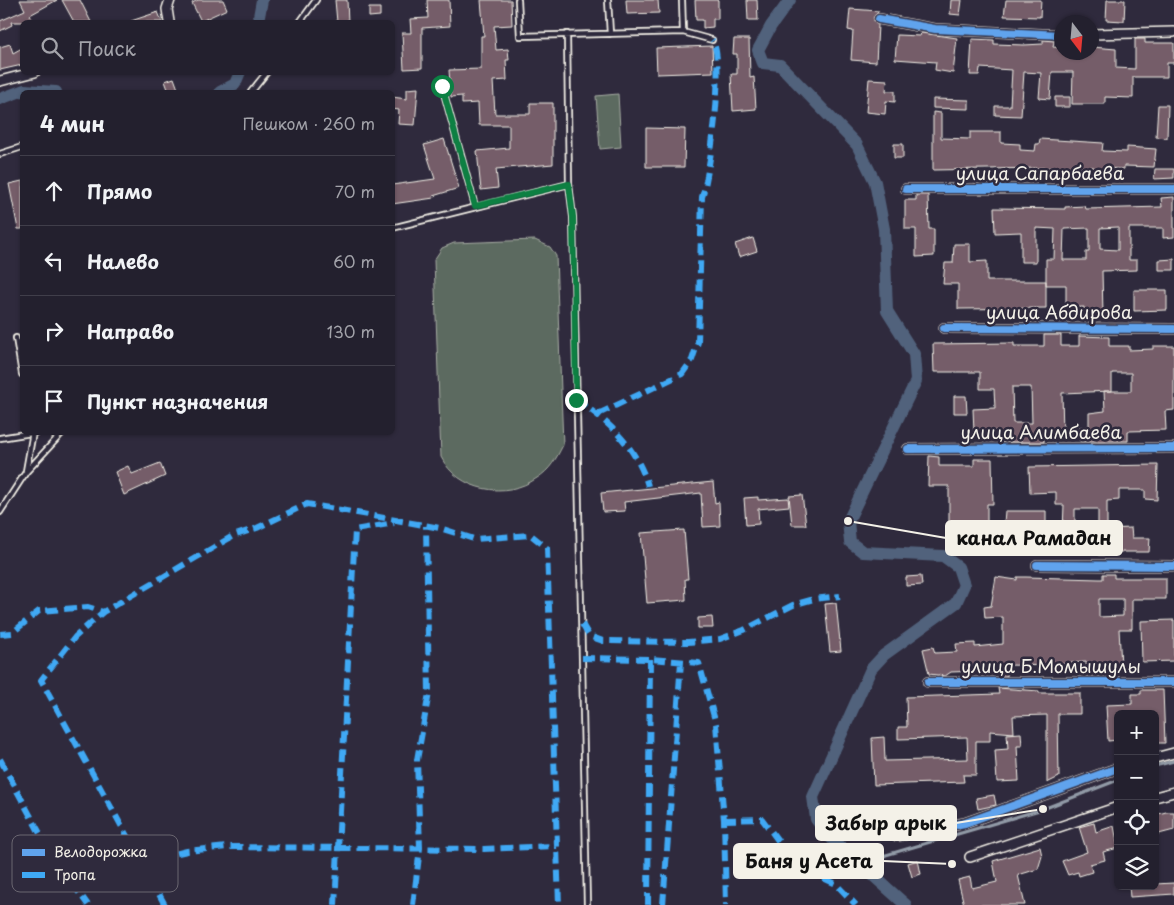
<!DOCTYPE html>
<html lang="ru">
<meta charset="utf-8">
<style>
:root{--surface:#23202e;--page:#2f2d3a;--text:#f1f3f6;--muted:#a3a3aa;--line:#403e4a}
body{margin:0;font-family:"Playpen Sans",sans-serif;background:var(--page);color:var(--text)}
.controls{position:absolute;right:15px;bottom:15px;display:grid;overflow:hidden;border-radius:8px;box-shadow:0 1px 4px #0004}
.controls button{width:45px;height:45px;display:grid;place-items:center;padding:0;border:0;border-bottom:1px solid var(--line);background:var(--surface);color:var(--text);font:25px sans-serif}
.compass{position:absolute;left:1054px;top:15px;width:45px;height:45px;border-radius:50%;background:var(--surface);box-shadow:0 1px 4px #0004;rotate:164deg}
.stop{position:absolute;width:15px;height:15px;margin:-11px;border:4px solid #0b8043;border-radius:50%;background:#fff}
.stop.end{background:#0b8043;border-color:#fff;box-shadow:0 1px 5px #0008}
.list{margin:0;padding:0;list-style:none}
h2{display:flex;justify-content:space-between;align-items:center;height:65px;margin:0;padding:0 20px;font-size:21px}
h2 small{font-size:16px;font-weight:400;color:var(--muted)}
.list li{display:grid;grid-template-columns:32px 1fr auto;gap:15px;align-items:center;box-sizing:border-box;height:70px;padding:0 20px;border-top:1px solid var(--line)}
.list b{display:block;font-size:19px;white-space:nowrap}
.list em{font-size:16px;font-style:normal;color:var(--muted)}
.icon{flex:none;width:28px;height:28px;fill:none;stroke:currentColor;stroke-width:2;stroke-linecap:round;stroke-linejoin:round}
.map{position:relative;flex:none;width:1174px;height:905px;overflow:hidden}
.search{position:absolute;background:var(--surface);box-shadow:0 1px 4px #0004;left:20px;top:20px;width:375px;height:55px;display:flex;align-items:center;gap:12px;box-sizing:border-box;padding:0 18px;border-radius:8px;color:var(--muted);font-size:19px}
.panel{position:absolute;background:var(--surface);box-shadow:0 1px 4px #0004;left:20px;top:90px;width:375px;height:345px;border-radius:8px}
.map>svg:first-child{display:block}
.green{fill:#5c6a60;stroke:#a8aea4}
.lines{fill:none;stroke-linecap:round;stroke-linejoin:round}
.stream{stroke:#929ba7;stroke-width:3}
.canal{stroke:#51627c;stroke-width:12}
.building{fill:#755d69;stroke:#f4f1e8;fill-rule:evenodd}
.service-casing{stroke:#f4f1e8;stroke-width:8}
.minor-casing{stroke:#f4f1e8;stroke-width:12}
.service{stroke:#2f2a3d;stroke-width:4.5}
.minor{stroke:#2f2a3d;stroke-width:9}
.quiet{stroke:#3fa9f5;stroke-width:6;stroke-dasharray:12 6;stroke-linecap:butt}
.cycleway-casing{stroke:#2f2a3d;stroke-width:11}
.cycleway{stroke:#60a3ed;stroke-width:8}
.route{stroke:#0b8043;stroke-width:6}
.labels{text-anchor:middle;stroke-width:5;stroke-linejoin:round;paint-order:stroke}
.street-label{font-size:18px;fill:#f4f1e8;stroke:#2f2a3d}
.key{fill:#2f2a3d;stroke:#6a6670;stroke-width:1}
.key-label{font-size:14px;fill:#f4f1e8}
.leader{fill:none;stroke:#f4f1e8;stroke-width:2}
.callout-dot{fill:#f4f1e8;stroke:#2f2a3d;stroke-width:2}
.callout{fill:#f4f1e8;stroke:#f4f1e8;stroke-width:2}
.callout-label{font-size:19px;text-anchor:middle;font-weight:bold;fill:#111}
</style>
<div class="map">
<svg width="1174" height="905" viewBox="0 0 1174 905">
<rect width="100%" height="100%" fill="#2f2a3d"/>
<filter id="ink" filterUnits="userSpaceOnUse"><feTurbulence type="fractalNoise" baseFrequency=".02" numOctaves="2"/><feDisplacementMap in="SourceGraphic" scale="10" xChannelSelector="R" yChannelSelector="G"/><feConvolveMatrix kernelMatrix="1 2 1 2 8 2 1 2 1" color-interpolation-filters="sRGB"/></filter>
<g filter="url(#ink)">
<path class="green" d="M618,94L621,147L600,149L596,96Z
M535,240L550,247L556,256L563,445C556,459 550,470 537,478C506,500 458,491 441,457L434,260L442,248L454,243Z"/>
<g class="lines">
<path class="stream" d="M1155,766L1174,761
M865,869L886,855L1043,809L1118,780"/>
<path class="canal" d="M790,0L771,26L758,50L763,63L780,65L857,145L875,182L884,229L887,311L914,354L916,381L848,521L850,542L863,552L943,556L958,567L964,585L956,603L884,655L871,669L813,797L816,819L829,836L906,905
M258,22L262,0
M220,92L235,84L240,72
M0,99L24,90L56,92"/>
</g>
<path class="building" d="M20,0H57L30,15L34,22H11L12,25L0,31V21L25,10Z
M62,0H80L91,22H74Z
M198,0H223L227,9L201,21L192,3Z
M335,0H347L348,22H337Z
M427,0H449L450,26L422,28V68L404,69L402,33H411L410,19L428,18Z
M481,0H511L512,25L494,26L496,50L508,49L509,60H506L507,80L493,81L495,114H530V103H553V164L496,169L498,188L481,190L477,151L509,148V125H479L478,103L462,104V96L451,97L449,70L481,69V36H484Z
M626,0H658L659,13L627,14Z
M695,0H718V19H713V27L703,28V20H696Z
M747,0H757L758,20H748Z
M951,0H962L960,15L950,14Z
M1006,0H1041L1040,17L1004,16Z
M1107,0H1125L1124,21L1106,20Z
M369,8H380V16L369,17Z
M850,9L879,11L873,18L878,25L876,62L851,60L853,31L848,30Z
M158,12L162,22H131V21Z
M921,33L957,38L953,73L935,70L936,62L895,59L897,35L920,36Z
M734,39H749L750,78L754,77L756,109L733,111L731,74H737V54H733Z
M972,39L994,40V44L1024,45L1043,44V40L1054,41L1053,47L1062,48V52H1092V47L1116,49V68L1135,69V39H1145V43H1174V63H1167V77H1133V98L1105,97V104H1072L1073,72H1052L1050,99L1039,98L1041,73L1024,72L1021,116L995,115V106H1010L1012,70L980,68L979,75H970Z
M10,44L13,53L22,48V65L0,70V47Z
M712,46L713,72L657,74L656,48Z
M174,78L178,89L169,92L165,81Z
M869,79L887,80L886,91H895V102L886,101L885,114L866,112Z
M418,88L415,125L398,124L399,110L392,109V97L407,99V89Z
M1055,97H1070V107H1055Z
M933,99L969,100V109L933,108Z
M1158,105H1168L1167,138L1156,137Z
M933,112L941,113V138L970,139V132H1001V143L1020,144V150L1035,151L1036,144H1039L1040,139L1103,143L1102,151L1127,152V147L1156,149L1154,167L1124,166V169L1103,168L1102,176H1093L1094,167L933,170Z
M646,128L685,129L684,167H646Z
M444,139L459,188L433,196L434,198L392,204V185L435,179L424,145Z
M894,144H903V158H894Z
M1155,169H1174V178L1154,179Z
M22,181V229H18L9,184Z
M916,195H928L929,229H934V256L916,257V229H905V200H916Z
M1174,197V237L1163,238V228H1129V260H1137V270L1102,271L1103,316H1084V307L1066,308V285H1046V259H1054L1055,229L1036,228V262H1021V232L995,233L994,208L1065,209V207L1085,206L1086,209L1162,207L1161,198ZM1118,227V250L1100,249V228ZM1089,228V252H1086V260H1063L1064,229Z
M753,238L757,251L739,257L735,244Z
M954,244H970V262L987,261V281H1046V308L958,309V284H943L945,263H953Z
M1174,259V270H1159V260Z
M1134,290H1167V310L1134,311Z
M1044,335H1061V346H1079V336L1109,337V346H1129V350L1153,349V346H1174V410L1165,411L1166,430L1128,431V441H1080L1079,427H1089V413L1105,411L1104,391H1131V373H1112V391L1062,393L1063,434H1044V442H998V431L974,432L973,409L995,408L994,389H980V372H934L933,344L1014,343V346H1044ZM1012,387H1031L1032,423H1013Z
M954,396H966L967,413H954Z
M929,456L939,457V466H974V459H992L993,504H987V523H949V486H928Z
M160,463L165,476L124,495L115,472L128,466L132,474Z
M1158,465L1157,500L1145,499V490H1119V500L1107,501V529L1131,528L1132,538H1150L1149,552H1107V555H1098V550L997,551V529L1008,523H1004L1005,511H1046V531H1063L1064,505H1056V492L1030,493L1029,467ZM1075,509H1098V531H1075Z
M713,482L715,503L719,502L720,526L703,527L701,493L624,502L625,511L603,512L601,493Z
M802,495L806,525H792L789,496Z
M758,497V500L788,498L789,506L758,509L759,524L746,525L744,498Z
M684,530L688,579H685L686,600L647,603L641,533Z
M1103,574H1114V578H1166V599H1132V629H1119L1121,666L1102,669V674L1087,675L1086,662L1056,664V666L1007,665V676H998V666L976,667V671L951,672L945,676L929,674L923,649L933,647L935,653L957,652L956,644L975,643V647L1003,644V617L985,618L984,607L991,606L996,577L1017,580V577H1026L1099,579H1103ZM1099,599H1123V616L1099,617Z
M921,576L922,585L906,586V577Z
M836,603L841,651L830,652L825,604Z
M712,617L713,628H698V618Z
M1174,620V661L1142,662L1141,621Z
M998,688L1039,691V693H1080V714H1058L1059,777L1047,783V715L1013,716L1014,733L990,731V741H976V775H963L964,782L874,785L872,738L884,737L885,761L968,759L967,737L898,739V727H907L906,697L999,694Z
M1141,690H1163L1165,743H1155V714H1118V740L1108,741L1106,705L1132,704V694H1141Z
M1021,733L1022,746H1017L1019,781L997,782L995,750L1008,749L1007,734Z
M994,795L996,805L978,809L976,798Z
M1166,812H1174V830L1155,835V815Z
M1094,823L1096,832L1114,826L1118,848L1103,852L1105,860L1090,864L1092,872L1079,876L1078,872L1068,875L1062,861L1087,852L1079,827Z
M1040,847L1042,856L1038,869L1018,875L1025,905H964L958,880L970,877L972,888L997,882L993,861Z
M918,860L921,874L912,877L908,863Z
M1174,883V894L1130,897L1129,886H1155V884Z"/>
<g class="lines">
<g class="service-casing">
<path id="service" d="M518,0L520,36L683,32L712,40
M608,0L610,34
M682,0L683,32
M300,22L316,0
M567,34L569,184L573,217L587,905
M442,86L475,206
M251,92L267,72
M0,154L22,147
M392,228L569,184
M16,338L22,374
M0,438L37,432
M26,471L33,432
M0,512L26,472L63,432"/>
</g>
<g class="minor-casing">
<path id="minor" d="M879,19L935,29L1062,35
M169,22L167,9L170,0
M1092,34L1174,32
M0,81L35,72
M906,189H1174
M944,328L1174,329
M908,449L1174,448
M1037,565L1174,566
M928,682H1174
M1155,758L1174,753
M1155,797L1174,792
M897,836L965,823L1118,768
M970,857L1118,807"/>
</g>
<use href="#service" class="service"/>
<use href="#minor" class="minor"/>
<path class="quiet" d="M576,400C609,421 637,448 648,486
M598,414L682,374L692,360L698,342L702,197C710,174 726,57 712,40
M582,624L589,636L603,641L688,642L720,639L744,630L793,605L814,599L840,596
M0,634L12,633L39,611L88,607L103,612
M582,658L650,659L699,663L716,724L724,820L726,905
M0,759L51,854L88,905
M724,820L762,819L797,866L836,884L856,905
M142,862L187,851L227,847L484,849L557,846
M165,905L41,680L75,637L103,612L233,536L257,528L307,504L440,528L474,539L531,535L547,548L559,905
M335,905L355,530L394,523
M413,905L420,848L417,760L429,693L426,526
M648,905L650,659
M663,905L681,662"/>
<g class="cycleway-casing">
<path id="cycleway" d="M879,19L935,29L1062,35
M906,189H1174
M944,328L1174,329
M908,449L1174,448
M1037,565L1174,566
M928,682H1174
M897,836L965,823L1118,768"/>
</g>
<use href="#cycleway" class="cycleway"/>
</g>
</g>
<g class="lines" filter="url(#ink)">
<path class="route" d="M442,86L475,206L569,184L573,217L576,400"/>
</g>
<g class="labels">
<g class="street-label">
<text x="1040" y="180">улица Сапарбаева</text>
<text x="1059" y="319">улица Абдирова</text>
<text x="1041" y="439">улица Алимбаева</text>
<text x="1051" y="673">улица Б.Момышулы</text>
</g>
</g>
<rect x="12" y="835" width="166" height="57" rx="8" class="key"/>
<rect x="22" y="849" width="23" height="7" fill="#60a3ed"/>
<rect x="22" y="872" width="23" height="6" fill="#3fa9f5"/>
<g class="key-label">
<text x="54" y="857">Велодорожка</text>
<text x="54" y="880">Тропа</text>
</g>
<path class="leader" d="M848 521L946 538M1043 809L956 823M952 864L883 861"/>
<g class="callout-dot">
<circle cx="848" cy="521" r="5"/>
<circle cx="1043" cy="809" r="5"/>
<circle cx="952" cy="864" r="5"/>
</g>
<g class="callout">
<rect x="946" y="521" width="176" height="34" rx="5"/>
<rect x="816" y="806" width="140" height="34" rx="5"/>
<rect x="734" y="844" width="149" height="34" rx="5"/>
</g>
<g class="callout-label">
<text x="1034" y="545">канал Рамадан</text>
<text x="886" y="830">Забыр арык</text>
<text x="809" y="868">Баня у Асета</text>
</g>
</svg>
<div class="controls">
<button>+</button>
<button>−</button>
<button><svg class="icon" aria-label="locate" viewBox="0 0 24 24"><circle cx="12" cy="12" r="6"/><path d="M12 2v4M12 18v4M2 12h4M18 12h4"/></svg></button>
<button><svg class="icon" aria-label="layers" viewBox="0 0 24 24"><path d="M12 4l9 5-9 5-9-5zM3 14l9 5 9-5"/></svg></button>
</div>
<svg class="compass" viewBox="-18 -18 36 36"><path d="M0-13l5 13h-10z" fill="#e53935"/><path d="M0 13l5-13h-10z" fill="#a3a3aa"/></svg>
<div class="stop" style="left:442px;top:86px"></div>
<div class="stop end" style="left:576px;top:400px"></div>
<div class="search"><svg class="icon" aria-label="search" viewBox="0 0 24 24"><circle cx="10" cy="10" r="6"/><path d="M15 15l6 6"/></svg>Поиск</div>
<section class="panel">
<h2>4 мин<small>Пешком · 260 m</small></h2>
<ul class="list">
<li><svg class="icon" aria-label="ahead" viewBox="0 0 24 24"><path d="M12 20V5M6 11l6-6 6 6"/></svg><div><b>Прямо</b></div><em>70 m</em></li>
<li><svg class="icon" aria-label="left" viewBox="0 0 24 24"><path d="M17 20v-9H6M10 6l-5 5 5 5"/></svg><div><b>Налево</b></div><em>60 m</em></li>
<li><svg class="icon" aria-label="right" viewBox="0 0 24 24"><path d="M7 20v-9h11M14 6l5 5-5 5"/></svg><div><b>Направо</b></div><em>130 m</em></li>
<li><svg class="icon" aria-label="arrive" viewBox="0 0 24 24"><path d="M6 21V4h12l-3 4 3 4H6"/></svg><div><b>Пункт назначения</b></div></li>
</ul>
</section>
</div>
